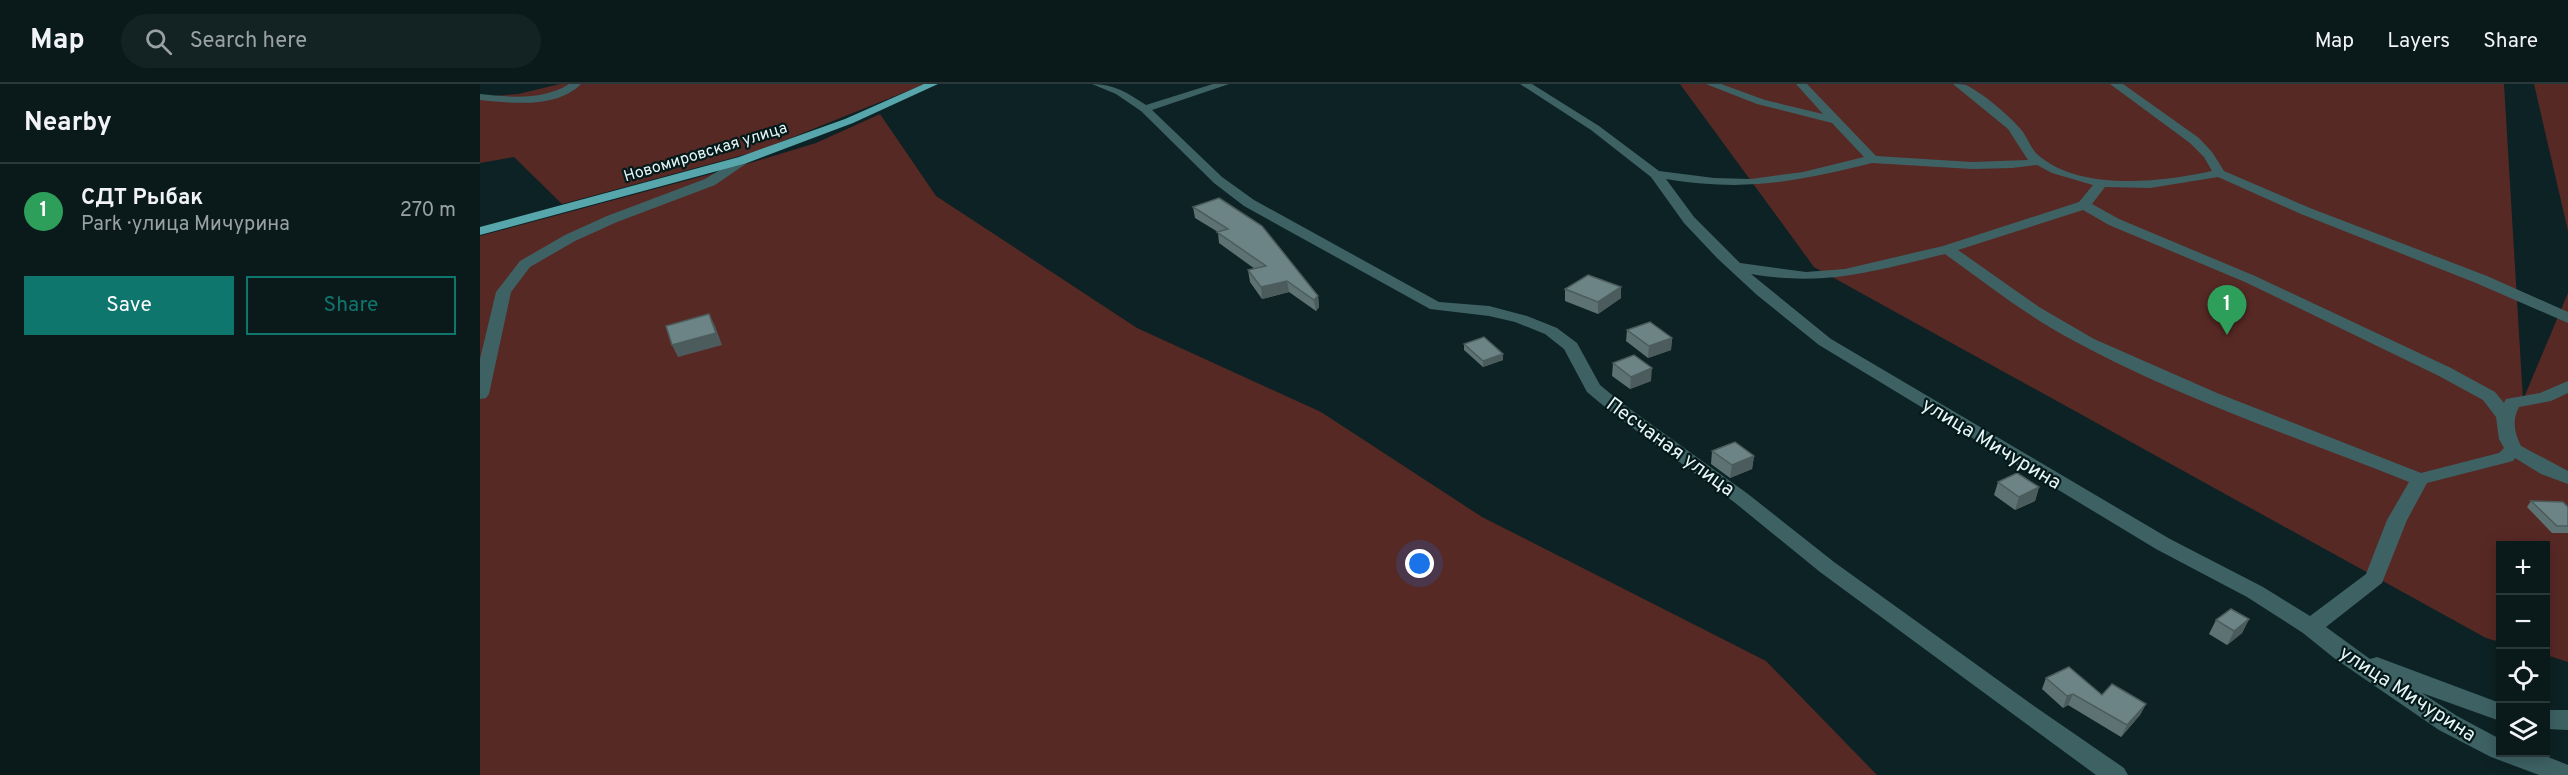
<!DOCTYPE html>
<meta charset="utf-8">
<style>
:root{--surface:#0a1a1b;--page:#132324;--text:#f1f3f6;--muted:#99a1a3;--line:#2a383a;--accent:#0f766e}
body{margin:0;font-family:Overpass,sans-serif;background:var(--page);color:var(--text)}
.controls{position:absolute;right:18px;bottom:18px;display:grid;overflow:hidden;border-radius:0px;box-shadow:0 3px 15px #0003}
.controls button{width:54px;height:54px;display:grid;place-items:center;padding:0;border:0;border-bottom:2px solid var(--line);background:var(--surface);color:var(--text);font:30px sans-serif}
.you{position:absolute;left:940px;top:480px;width:21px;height:21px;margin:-15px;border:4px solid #fff;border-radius:50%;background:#1a73e8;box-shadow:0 0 0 9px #1a73e833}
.badge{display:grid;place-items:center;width:39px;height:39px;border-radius:50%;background:var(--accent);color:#fff;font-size:20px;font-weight:700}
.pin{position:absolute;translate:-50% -50px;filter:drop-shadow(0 2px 3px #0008)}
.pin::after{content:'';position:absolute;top:32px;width:21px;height:18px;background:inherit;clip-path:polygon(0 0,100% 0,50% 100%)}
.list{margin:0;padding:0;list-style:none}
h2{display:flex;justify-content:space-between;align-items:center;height:78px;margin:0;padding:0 24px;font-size:26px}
h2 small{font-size:20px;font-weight:400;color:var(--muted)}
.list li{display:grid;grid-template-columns:39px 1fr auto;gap:18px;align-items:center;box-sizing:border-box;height:96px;padding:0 24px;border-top:2px solid var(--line)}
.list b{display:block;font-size:22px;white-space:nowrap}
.list p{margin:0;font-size:20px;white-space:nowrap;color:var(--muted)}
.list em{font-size:20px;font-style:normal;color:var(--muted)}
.actions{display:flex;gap:12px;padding:18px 24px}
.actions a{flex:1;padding:14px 0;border:2px solid var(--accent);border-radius:0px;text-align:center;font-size:21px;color:var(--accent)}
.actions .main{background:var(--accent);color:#fff}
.icon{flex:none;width:33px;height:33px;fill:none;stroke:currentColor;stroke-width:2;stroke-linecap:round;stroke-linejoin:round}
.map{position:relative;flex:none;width:2088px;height:691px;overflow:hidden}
header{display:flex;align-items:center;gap:36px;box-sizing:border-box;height:84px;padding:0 30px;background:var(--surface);border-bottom:2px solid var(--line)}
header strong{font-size:28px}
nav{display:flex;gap:33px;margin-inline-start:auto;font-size:21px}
.search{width:420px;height:54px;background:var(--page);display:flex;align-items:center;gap:15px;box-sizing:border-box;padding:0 21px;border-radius:33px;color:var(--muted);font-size:22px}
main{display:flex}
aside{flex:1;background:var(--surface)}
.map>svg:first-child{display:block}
.green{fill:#572925}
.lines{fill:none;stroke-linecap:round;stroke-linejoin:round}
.minor{fill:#3e6264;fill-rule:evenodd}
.major{fill:#57a6ab;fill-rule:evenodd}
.wall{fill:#5d7272}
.shaded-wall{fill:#4c5c5d}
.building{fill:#6c8485;stroke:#4c5c5d;stroke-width:1.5}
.labels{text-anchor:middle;stroke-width:4.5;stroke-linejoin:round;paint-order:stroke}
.far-street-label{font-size:16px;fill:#e7f4f5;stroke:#04191a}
.street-label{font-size:20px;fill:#e7f4f5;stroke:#04191a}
</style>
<header>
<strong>Map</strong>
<div class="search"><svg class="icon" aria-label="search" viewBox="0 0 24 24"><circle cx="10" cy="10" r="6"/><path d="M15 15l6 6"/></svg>Search here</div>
<nav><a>Map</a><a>Layers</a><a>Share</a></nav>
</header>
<main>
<aside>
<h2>Nearby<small></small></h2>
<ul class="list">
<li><span class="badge" style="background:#2e9e5b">1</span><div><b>СДТ Рыбак</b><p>Park · улица Мичурина</p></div><em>270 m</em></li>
</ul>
<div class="actions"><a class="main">Save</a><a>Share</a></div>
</aside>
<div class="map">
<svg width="2088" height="691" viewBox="0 0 2088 691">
<rect width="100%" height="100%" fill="#0d2224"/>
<path class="green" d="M80,0H445L278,67L82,120L34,73L0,79V13L38,10Z
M1200,0H2024L2043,316L2088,209V578L2066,571V461H2020V558L2006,554L1334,183Z
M2054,0H2088V147Z
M400,30L456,112L657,244L841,328L1002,433L1286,577L1397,691H0V152L257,83L336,59Z"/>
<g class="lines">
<path class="minor" d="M89,0H101C76,25 32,19 0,16V10C30,13 62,17 89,0Z
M612,0C634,0 648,9 666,21L733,0H749L672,26L742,93L774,116L959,218L1009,222L1047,232L1077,244L1097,259L1120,301L1143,320L1268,410L1354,478L1554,622L1644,684L1648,691H1616L1340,488L1254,418L1131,328L1107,308L1084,265L1065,250L1035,238L1009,232L950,225L764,122L734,99L661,27L636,10Z
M1040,0H1052L1119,42L1179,87L1234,94L1271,95L1323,88L1384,73L1352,39L1277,20L1226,0H1241L1285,16L1343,30L1316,0H1327L1396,72L1492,78L1548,76L1528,45L1473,0C1477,0 1482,0 1486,1C1504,10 1531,33 1543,48C1548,55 1551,65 1558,71C1601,108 1681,98 1732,87L1724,73L1710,59L1630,0H1643L1719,54L1732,68L1744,87L1830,124L2007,192L2088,228V239L1996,199L1821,130L1738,93L1670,104L1625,103L1612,120L1639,135L1775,192L1971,284L2015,308L2024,319L2026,315L2060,309L2088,297V309L2071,317L2039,323C2032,335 2034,349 2041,362L2088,387V400L2061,390L2035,374L2033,377L1947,399L1927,436L1902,499L1846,543L1890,575L1897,573L1905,576L2020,619V637L1942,609L1977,632L2020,655V668H2056L2088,681V691H2059L2011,673L1959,646L1854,574L1823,549L1767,513L1676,465L1339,261L1277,211L1237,174L1204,139L1171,93L1111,46ZM1392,79L1492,85L1532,84L1557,81L1572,89L1613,101L1599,118L1463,162L1365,185L1326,188L1260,179L1214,133L1186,95C1267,108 1314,98 1392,79ZM1603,126L1629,141L1765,198L1959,292L2003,316L2016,333L2019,355L2024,364L2019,369L1941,389L1737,309L1614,255L1559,223L1478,166ZM1465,170C1504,198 1542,228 1585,252C1690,311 1816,353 1929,398L1907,436L1886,490L1830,532L1783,503L1690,455L1351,255L1271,190C1345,203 1394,187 1465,170Z
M263,72L267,73V79L235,101L137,138L95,157L50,183L31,208L9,310L6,314L0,315V275L16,208L40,177L85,151L127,132L225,95Z
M2066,626H2088V646L2066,645Z"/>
<path class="major" d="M444,0H458L373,39L267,79L0,151V143L259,73L365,35Z"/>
</g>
<path class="wall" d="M739,114L838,212L839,223L836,227L809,208L782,215L770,198L768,186L775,185L739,159L738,148L715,134L713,123Z
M1085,205L1141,214L1118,230L1085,217Z
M1147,246L1192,254L1191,266L1168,274L1146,257Z
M984,260L1023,270V276L1003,283L984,266Z
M1133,279L1171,297L1150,305L1132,292Z
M1232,367L1274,372L1272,385L1250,394L1231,380Z
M1518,398L1559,403L1555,417L1535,426L1514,411Z
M2051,417L2088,423V449H2072L2047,423Z
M1769,535L1762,549L1747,561L1729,550L1736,536Z
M1566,594L1622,611L1666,620L1660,631L1641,653L1588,621L1583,624L1562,605Z"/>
<path class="shaded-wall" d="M807,197L809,208L782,215L781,203Z
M1141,203V214L1118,230V218Z
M838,212L839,223L836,227L834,216Z
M229,230L235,242L242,261L198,273L192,261Z
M1192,254L1191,266L1168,274L1169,262Z
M1023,270V276L1003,283V277Z
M1172,284L1171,297L1150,305L1151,293Z
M1274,372L1272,385L1250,394L1252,381Z
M1559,403L1555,417L1535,426L1539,413Z
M1769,535L1762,549L1747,561L1754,547Z
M1593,610L1588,621L1583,624L1587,612Z
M1666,620L1660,631L1641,653L1647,641Z"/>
<path class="building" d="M739,114L782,142L838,212L834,216L807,197L781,203L768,186L786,182L737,148L748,145L713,123Z
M1108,191L1141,203L1118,218L1085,205Z
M229,230L236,249L192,261L186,242Z
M1170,238L1192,254L1169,262L1147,246Z
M1004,253L1023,270L1003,277L984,260Z
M1154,271L1172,284L1151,293L1133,279Z
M1255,358L1274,372L1252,381L1232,367Z
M1537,389L1559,403L1539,413L1518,398Z
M2051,417L2083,418L2088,423V442H2077Z
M1751,525L1769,535L1754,547L1736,536Z
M1589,583L1622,611L1632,600L1666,620L1647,641L1593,610L1587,612L1566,594Z"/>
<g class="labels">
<g class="far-street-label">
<text transform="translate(225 67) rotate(-17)" y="6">Новомировская улица</text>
</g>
<g class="street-label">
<text transform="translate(1512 359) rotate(31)" y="7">улица Мичурина</text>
<text transform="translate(1191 362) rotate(36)" y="7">Песчаная улица</text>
<text transform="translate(1928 609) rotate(33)" y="7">улица Мичурина</text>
</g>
</g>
</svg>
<div class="controls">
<button>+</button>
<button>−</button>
<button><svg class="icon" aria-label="locate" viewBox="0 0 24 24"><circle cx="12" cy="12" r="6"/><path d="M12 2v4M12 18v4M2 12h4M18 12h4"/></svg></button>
<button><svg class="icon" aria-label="layers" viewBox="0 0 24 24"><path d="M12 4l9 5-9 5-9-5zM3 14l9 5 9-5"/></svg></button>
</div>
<div class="you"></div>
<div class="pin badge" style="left:1747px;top:251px;background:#2e9e5b">1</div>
</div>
</main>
